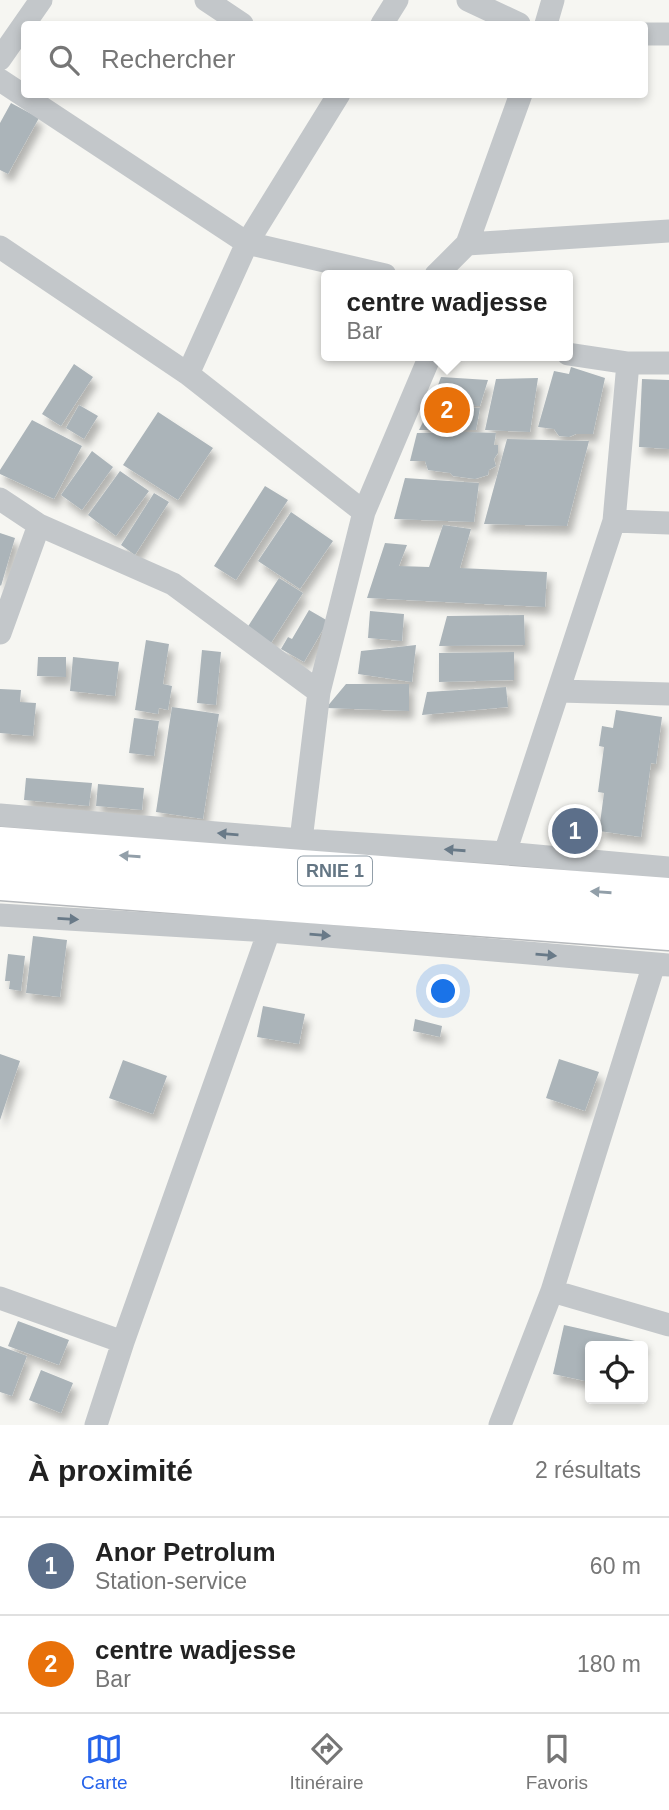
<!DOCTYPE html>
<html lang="fr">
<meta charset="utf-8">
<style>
:root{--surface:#fff;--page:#f2f2f2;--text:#222;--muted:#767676;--line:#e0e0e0;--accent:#2563eb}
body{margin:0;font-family:Helvetica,sans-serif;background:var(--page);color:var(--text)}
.controls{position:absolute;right:21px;bottom:21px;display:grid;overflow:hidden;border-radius:7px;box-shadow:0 4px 10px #0003}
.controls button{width:63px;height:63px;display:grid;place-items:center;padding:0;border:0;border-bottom:2px solid var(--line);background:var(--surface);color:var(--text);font:35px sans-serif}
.you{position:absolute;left:444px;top:992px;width:24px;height:24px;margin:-18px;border:5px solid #fff;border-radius:50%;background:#1a73e8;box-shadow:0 0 0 10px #1a73e833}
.badge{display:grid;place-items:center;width:46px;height:46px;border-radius:50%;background:var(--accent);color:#fff;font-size:23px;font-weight:700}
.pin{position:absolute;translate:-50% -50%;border:4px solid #fff;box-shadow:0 2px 7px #0006}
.popup{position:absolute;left:321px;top:270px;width:252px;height:91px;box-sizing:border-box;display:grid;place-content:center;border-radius:7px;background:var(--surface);filter:drop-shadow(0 2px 5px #0005);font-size:23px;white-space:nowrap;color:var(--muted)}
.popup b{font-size:26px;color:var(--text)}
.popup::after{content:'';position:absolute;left:50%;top:100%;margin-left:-14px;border:14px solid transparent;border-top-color:var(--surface)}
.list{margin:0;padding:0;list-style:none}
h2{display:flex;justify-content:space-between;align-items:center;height:91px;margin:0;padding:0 28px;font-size:30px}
h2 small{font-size:23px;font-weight:400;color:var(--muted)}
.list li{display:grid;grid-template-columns:46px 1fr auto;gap:21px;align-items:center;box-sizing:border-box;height:98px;padding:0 28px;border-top:2px solid var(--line)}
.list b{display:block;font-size:26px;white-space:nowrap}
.list p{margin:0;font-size:23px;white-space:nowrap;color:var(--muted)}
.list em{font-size:23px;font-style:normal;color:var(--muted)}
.icon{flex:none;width:38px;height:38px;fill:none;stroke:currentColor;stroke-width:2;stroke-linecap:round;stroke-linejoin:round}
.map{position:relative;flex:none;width:669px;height:1425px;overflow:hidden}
.search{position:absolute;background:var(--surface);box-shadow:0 4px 10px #0003;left:21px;right:21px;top:21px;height:77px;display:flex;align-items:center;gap:18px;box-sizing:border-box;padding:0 24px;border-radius:7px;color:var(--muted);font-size:26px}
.sheet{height:287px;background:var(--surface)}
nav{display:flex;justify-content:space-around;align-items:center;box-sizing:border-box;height:98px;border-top:2px solid var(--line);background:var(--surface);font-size:19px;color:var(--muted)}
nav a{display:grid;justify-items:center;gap:4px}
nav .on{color:var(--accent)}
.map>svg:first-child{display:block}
.building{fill:#abb4b9;filter:url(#shadow)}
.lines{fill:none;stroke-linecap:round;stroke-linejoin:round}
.highway-casing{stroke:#b6b9bc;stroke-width:41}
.street{stroke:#c3c7ca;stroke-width:23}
.highway{stroke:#fff;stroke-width:38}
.oneway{fill:#697a88}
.oneway2{fill:#929fa9}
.labels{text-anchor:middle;stroke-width:7;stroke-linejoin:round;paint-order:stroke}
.shield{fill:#fff;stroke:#929fa9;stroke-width:2}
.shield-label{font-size:18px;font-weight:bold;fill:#647684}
</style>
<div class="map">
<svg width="669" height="1425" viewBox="0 0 669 1425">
<defs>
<filter id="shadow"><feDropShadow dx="4.5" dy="8" stdDeviation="3.5" flood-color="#0004"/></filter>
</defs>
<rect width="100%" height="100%" fill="#f6f6f2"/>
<path class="building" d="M11,103L39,118L8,174L0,170V123Z
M74,364L93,377L61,426L42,414Z
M571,367L605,378L593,434H576L569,437L559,436L554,429L538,427L554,371L569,374Z
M441,377L488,380L480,406L431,404Z
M538,378L530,432L485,430L496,379Z
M642,379L669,380V449L639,447Z
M79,405L98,416L84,439L66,428Z
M431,406L480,408L476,430H419Z
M158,412L213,448L178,500L123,465Z
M32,420L82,446L54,499L0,474V470Z
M467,432L496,433L494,445H498V453L494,459L496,466L489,470L488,475L475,479L453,476L450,473L428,470L425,461H410L417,433Z
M507,439L589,441L567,526L484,524Z
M92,451L113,467L82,510L61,495Z
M120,471L149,491L116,536L88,515Z
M405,478L479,483L474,522L394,519Z
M265,486L288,500L236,580L214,566Z
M154,493L169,502L135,555L121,545Z
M291,512L333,541L300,589L258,561Z
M443,525L471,529L460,568L547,572L545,607L367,598L385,543L407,545L399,566L429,567Z
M0,533L15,538L1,586L0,585Z
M279,578L303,593L271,643L247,628Z
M309,610L328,621L304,662L281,649L288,637L292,639Z
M370,611L404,614L402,641L368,638Z
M524,615L525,645L439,646L447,616Z
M146,640L169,644L163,684L172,686L168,710L159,708L158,714L135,710Z
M416,645L412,682L358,674L361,651Z
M202,650L221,652L216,705L197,703Z
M514,652V680L439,682V653Z
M38,657H66V677L37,676Z
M73,657L119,662L115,696L70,691Z
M346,684H409V711L326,708Z
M506,687L508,707L422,715L427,692Z
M0,689L21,690L20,702L36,703L33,736L0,733Z
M172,707L219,714L203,819L156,812Z
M616,710L662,717L656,764L651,763L641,837L599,831L604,793L598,792L604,747L599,746L602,726L613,728Z
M134,718L159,721L154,756L129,753Z
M26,778L92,783L89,806L24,800Z
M98,784L144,788L142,810L96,806Z
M33,936L67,940L60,997L26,993Z
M8,954L25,956L21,991L9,989L10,981H5Z
M263,1006L305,1014L299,1044L257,1037Z
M415,1019L442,1026L440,1037L413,1031Z
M0,1054L20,1061L0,1120Z
M559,1059L599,1072L585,1111L546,1098Z
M123,1060L167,1076L153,1114L109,1098Z
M18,1321L69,1340L59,1365L8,1346Z
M564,1325L644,1343L643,1346H590V1382L553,1374Z
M0,1346L27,1356L12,1396L0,1392Z
M41,1370L73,1383L61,1413L29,1400Z"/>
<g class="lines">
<g class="highway-casing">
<path id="highway" d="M0,846L669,897
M0,881L669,931"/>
</g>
<path class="street" d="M206,0L242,24
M468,0L519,24
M382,24L397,0
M546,24L553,0
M644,34H669
M0,59L41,0
M0,80L247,243L385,275
M467,244L669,231
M0,247L188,374L364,512
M436,275L467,244L521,94
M568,354L628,363H669
M188,374L247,243L339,94
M0,499L39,525L173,584L319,692
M614,521L669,523
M0,633L39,525
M559,691L669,694
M0,815L301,840L505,853L669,868
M301,840L319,692L364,512L430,356
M505,853L614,521L628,363
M0,915L269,931L669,965
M552,1291L669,1325
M0,1298L123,1342
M96,1425L123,1342L269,931
M500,1425L552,1291L654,964"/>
<use href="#highway" class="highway"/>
</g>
<defs><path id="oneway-solid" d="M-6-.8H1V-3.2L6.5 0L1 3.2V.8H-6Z" transform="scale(1.75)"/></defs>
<g class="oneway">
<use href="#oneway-solid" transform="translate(228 834) rotate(-175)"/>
<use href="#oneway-solid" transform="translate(455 850) rotate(-176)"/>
<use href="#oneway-solid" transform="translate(68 919) rotate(3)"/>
<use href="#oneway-solid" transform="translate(320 935) rotate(5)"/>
<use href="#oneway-solid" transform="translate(546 955) rotate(5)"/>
</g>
<g class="oneway2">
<use href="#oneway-solid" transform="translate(130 856) rotate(-176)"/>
<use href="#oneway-solid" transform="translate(601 892) rotate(-176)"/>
</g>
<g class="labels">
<rect class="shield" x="298" y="856.5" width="74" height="29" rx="5"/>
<g class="shield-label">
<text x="335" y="877">RNIE 1</text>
</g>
</g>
</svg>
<div class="controls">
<button><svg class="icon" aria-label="locate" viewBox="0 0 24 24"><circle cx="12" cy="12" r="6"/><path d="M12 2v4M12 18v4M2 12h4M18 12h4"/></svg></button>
</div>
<div class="you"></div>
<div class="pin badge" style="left:575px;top:831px;background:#5c6f8a">1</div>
<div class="pin badge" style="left:447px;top:410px;background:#e8710a">2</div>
<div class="popup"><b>centre wadjesse</b>Bar</div>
<div class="search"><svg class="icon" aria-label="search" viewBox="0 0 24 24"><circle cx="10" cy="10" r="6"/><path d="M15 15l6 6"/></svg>Rechercher</div>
</div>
<section class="sheet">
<h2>À proximité<small>2 résultats</small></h2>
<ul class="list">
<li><span class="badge" style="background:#5c6f8a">1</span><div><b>Anor Petrolum</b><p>Station-service</p></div><em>60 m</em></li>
<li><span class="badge" style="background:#e8710a">2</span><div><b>centre wadjesse</b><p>Bar</p></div><em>180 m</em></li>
</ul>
</section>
<nav>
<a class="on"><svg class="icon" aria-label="map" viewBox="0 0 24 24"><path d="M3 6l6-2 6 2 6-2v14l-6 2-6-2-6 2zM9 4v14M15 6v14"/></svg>Carte</a>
<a><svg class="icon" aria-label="directions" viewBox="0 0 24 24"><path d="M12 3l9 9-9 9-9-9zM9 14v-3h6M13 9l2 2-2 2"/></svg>Itinéraire</a>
<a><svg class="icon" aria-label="saved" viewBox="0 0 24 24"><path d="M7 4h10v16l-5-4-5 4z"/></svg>Favoris</a>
</nav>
